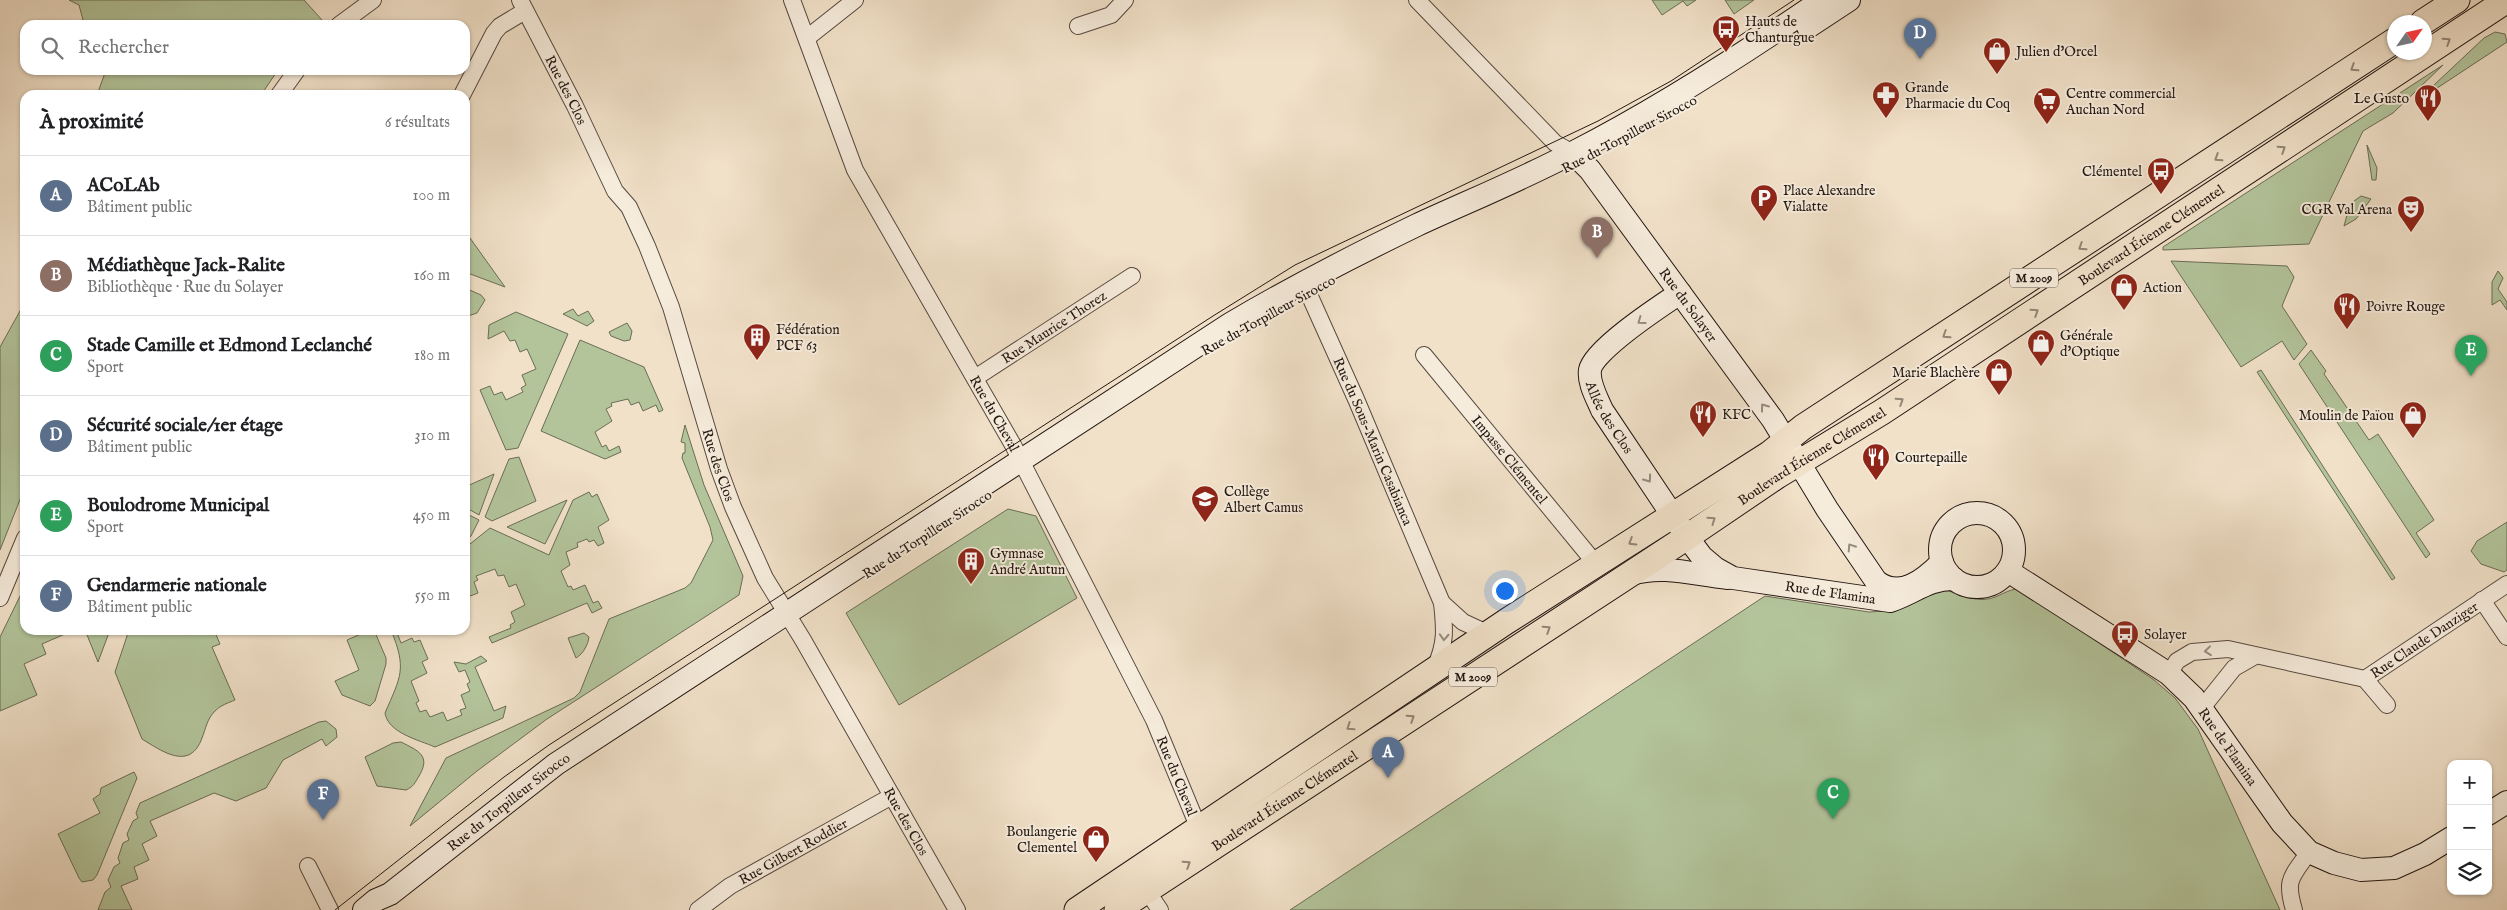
<!DOCTYPE html>
<html lang="fr">
<meta charset="utf-8">
<style>
:root{--surface:#fff;--page:#f2f2f2;--text:#202124;--muted:#757577;--line:#e0e0e0;--accent:#db2777}
body{margin:0;font-family:"IM FELL English",serif;background:var(--page);color:var(--text)}
.controls{position:absolute;right:15px;bottom:15px;display:grid;overflow:hidden;border-radius:10px;box-shadow:0 1px 4px #0004}
.controls button{width:45px;height:45px;display:grid;place-items:center;padding:0;border:0;border-bottom:1px solid var(--line);background:var(--surface);color:var(--text);font:25px sans-serif}
.compass{position:absolute;left:2387px;top:15px;width:45px;height:45px;border-radius:50%;background:var(--surface);box-shadow:0 1px 4px #0004;rotate:56deg}
.you{position:absolute;left:1504px;top:590px;width:18px;height:18px;margin:-12px;border:4px solid #fff;border-radius:50%;background:#1a73e8;box-shadow:0 0 0 8px #1a73e833}
.badge{display:grid;place-items:center;width:32px;height:32px;border-radius:50%;background:var(--accent);color:#fff;font-size:16px;font-weight:700}
.pin{position:absolute;translate:-50% -41px;filter:drop-shadow(0 1px 2px #0008)}
.pin::after{content:'';position:absolute;top:26px;width:18px;height:15px;background:inherit;clip-path:polygon(0 0,100% 0,50% 100%)}
.list{margin:0;padding:0;list-style:none}
h2{display:flex;justify-content:space-between;align-items:center;height:65px;margin:0;padding:0 20px;font-size:21px}
h2 small{font-size:16px;font-weight:400;color:var(--muted)}
.list li{display:grid;grid-template-columns:32px 1fr auto;gap:15px;align-items:center;box-sizing:border-box;height:80px;padding:0 20px;border-top:1px solid var(--line)}
.list b{display:block;font-size:19px;white-space:nowrap}
.list p{margin:0;font-size:16px;white-space:nowrap;color:var(--muted)}
.list em{font-size:16px;font-style:normal;color:var(--muted)}
.icon{flex:none;width:28px;height:28px;fill:none;stroke:currentColor;stroke-width:2;stroke-linecap:round;stroke-linejoin:round}
.map{position:relative;flex:none;width:2507px;height:910px;overflow:hidden}
.search{position:absolute;background:var(--surface);box-shadow:0 1px 4px #0004;left:20px;top:20px;width:450px;height:55px;display:flex;align-items:center;gap:12px;box-sizing:border-box;padding:0 18px;border-radius:15px;color:var(--muted);font-size:19px}
.panel{position:absolute;background:var(--surface);box-shadow:0 1px 4px #0004;left:20px;top:90px;width:450px;height:545px;border-radius:15px}
.map>svg:first-child{display:block}
.green{fill:#b3c49b;stroke:#6a6d56}
.lines{fill:none;stroke-linecap:round;stroke-linejoin:round}
.street-casing{stroke:#56493f;stroke-width:18}
.secondary-casing{stroke:#221611;stroke-width:24}
.primary-casing{stroke:#221611;stroke-width:27}
.street{stroke:#f6ecdc;stroke-width:16}
.secondary{stroke:#f6ecdc;stroke-width:22}
.primary{stroke:#f1e1c9;stroke-width:25}
.tram{stroke:#221611;stroke-width:1}
.oneway{stroke:#948676}
.oneway2{stroke:#978c81}
.labels{text-anchor:middle;stroke-width:4;stroke-linejoin:round;paint-order:stroke}
.shield{fill:#f6ecdc;stroke:#62564e;stroke-width:1}
.shield-label{font-size:12px;font-weight:bold;fill:#221611}
.poi-label{font-size:14px;fill:#221611;stroke:#f6ecdc;text-anchor:start}
.street-label{font-size:14px;fill:#221611;stroke:#f6ecdc}
</style>
<div class="map">
<svg width="2507" height="910" viewBox="0 0 2507 910">
<rect width="100%" height="100%" fill="#f1e1c9"/>
<filter id="stains"><feTurbulence type="fractalNoise" baseFrequency=".004" numOctaves="4"/><feColorMatrix values="0 0 0 0 .2 0 0 0 0 .09 0 0 0 0 .02 0 0 0 .5 -.17"/></filter>
<radialGradient id="worn" r=".72"><stop offset=".6" stop-color="#630" stop-opacity="0"/><stop offset="1" stop-color="#630" stop-opacity=".3"/></radialGradient>
<path class="green" d="M69,0H304L322,20L317,25H88L83,20L79,5Z
M1652,0H1696L1687,6L1683,1L1662,15Z
M1725,0H1754L1734,14Z
M2495,32L2505,34L2507,42L2416,102L2484,38Z
M2443,65L2393,113L2363,131L2309,244L2163,250V247Z
M106,70H278L261,95H97Z
M2367,145L2377,168L2376,180H2372Z
M2361,196L2371,199L2356,219L2344,226L2350,204Z
M465,231L505,287L465,272V266L469,264L465,255Z
M2171,261L2287,266L2294,277L2282,306L2307,344L2294,360L2282,341L2241,367Z
M2498,271L2503,278L2498,289L2507,302V310L2500,300L2492,305V282Z
M465,288L481,295L485,300L477,313L468,316L465,307Z
M25,302V487L0,550V347Z
M573,309L578,316L588,311L594,321L587,326L563,314Z
M516,312L568,334L518,448L506,450L480,390L490,386L494,395L502,392L506,400L523,392L521,388L526,385L522,375L536,369L527,349L520,352L515,340L510,341L504,331L488,339L489,325Z
M627,323L632,331L630,340L624,341L611,336L609,332Z
M580,340L644,367L663,410L659,412L656,405L643,411L639,402L631,405L628,399L611,403L612,406L606,409L612,421L595,432L602,447L606,445L609,451L619,446L621,452L605,459L541,431Z
M2311,350L2326,371L2324,374L2369,440L2378,434L2434,520L2416,533L2430,554L2426,558L2299,364Z
M2261,370L2395,578L2392,580L2257,372Z
M685,425L704,485L743,576L739,595L547,719L477,771L410,826L446,758L574,698L580,692L609,619L685,588L691,583L713,540L710,527L682,458L683,453H685V443L681,442Z
M519,457L536,501L492,521L485,517L509,459Z
M494,474L479,515L465,507V487Z
M589,492L592,497L597,494L609,520L598,527L604,543L598,546L594,540L589,542L587,539L577,543L578,547L566,552L570,565L561,571L568,587L571,586L573,590L585,585L593,603L598,601L602,608L592,613L587,603L492,643L489,637L511,628L510,625L515,622L511,612L525,605L516,584L509,587L504,575L498,576L495,569L476,576L478,580L474,582L478,593L465,598V548L490,528L549,555L573,500Z
M567,500L545,544L507,527Z
M1008,509L1036,516L1077,598L899,705L846,613Z
M465,513L479,520L471,536L465,541Z
M2507,522V570L2504,572L2481,564L2471,551L2477,541Z
M25,586V630H74L42,644L46,654L24,664L37,695L0,711V637Z
M1941,589C1957,592 1971,602 1988,599C2000,597 2007,589 2019,589L2154,680L2175,698L2198,729L2280,910H1290L1765,596L1869,612L1887,611Z
M85,630H110L98,662Z
M129,630H214L220,644L212,647L235,700C228,703 221,705 215,711C207,719 206,728 202,738C190,771 163,752 142,739L115,672Z
M370,630H374L386,658V664L375,701L370,706L342,695L335,681L359,670L347,640Z
M391,630H396L401,643L412,638L414,642L420,640L428,659L422,662L427,673L411,681L419,701L416,703L420,712L426,710L430,717L443,712L447,721L462,715L460,710L466,708L461,695L470,691L467,684L470,682L465,670L459,672L454,662L466,664L481,656L487,661L475,667L494,711L506,706L503,718L435,747C419,740 388,733 385,713C401,676 407,669 391,630Z
M584,633L589,637C588,645 583,654 576,658L568,638Z
M326,721L336,729L337,737L326,746L322,739L283,760L266,788L236,801L214,793L150,821L157,836L142,844L149,860L134,867L138,879L121,886L132,910H98L105,892L111,887L108,880L114,867L120,863L118,858L123,843L129,840L127,834L133,821L138,818L136,813L140,803L319,722Z
M401,742C419,751 431,756 419,776C415,783 413,787 406,790L377,786L365,757L393,743Z
M134,772L137,778L97,875L93,880L82,882L79,878L58,834L100,813L93,799L100,794L101,788Z"/>
<g class="lines">
<g class="street-casing">
<g id="street">
<path id="s1" d="M520,0L575,106L615,191L629,207L647,246L671,307L719,469L733,507L765,578L803,640L957,910"/>
<path id="s2" d="M792,0L855,170L1013,445L1154,720L1202,836"/>
<path d="M1417,0L1555,143L1573,153"/>
<path d="M339,25L373,0"/>
<path d="M1078,26L1111,15L1125,0"/>
<path d="M807,38L855,0"/>
<path d="M279,95L297,70"/>
<path d="M462,95L494,33L500,26L525,11"/>
<path id="s3" d="M1303,281L1356,399L1442,603C1445,630 1446,643 1435,668"/>
<path id="s4" d="M1424,355L1596,564"/>
<path id="s5" d="M975,378L1132,276"/>
<path d="M0,598L25,538"/>
<path d="M2482,600L2507,637"/>
<path d="M1442,603L1463,622L1489,634"/>
<path d="M2169,674L2177,661L2192,652L2228,649L2365,679L2387,705"/>
<path id="s6" d="M2365,679L2507,584"/>
<path d="M2202,708L2234,668L2255,656"/>
<path d="M308,866L330,910"/>
<path d="M1141,882L1160,910"/>
<path id="s7" d="M698,910L730,886L892,796"/>
<path d="M2294,910C2285,879 2291,878 2309,852"/>
</g>
</g>
<g class="secondary-casing">
<g id="secondary">
<path d="M1808,27L1849,0"/>
<path id="s8" d="M1573,153L1590,170L1773,420L1827,509L1876,581C1900,600 1924,580 1942,562"/>
<path id="s9" d="M1680,293C1662,305 1593,350 1590,370C1588,383 1597,398 1602,410L1687,537L1702,557L1715,568L1733,578L1890,601C1912,594 1930,578 1954,579"/>
<circle cx="1977" cy="550" r="37"/>
<path id="s10" d="M2008,571L2169,674L2194,698L2282,823L2309,852L2334,863L2361,870L2394,868L2425,854L2451,838"/>
<path d="M1631,574C1664,564 1695,575 1728,578"/>
<path d="M2488,814L2507,802"/>
<path id="s11" d="M364,910L376,900L390,894L556,764L1230,324C1291,288 1353,256 1417,225C1469,201 1523,179 1574,152C1660,108 1742,55 1822,0"/>
</g>
</g>
<g class="primary-casing">
<g id="primary">
<path d="M2423,22L2457,0"/>
<path d="M1077,910L1507,621L1769,454L1803,427L2394,41"/>
<path id="s12" d="M1117,910L1687,537L1777,476L1882,412L2507,0"/>
</g>
</g>
<use href="#street" class="street"/>
<use href="#secondary" class="secondary"/>
<use href="#primary" class="primary"/>
<path class="tram" d="M335,910L504,777L549,745L1213,316L1295,265L1598,121L1671,81L1794,0"/>
</g>
<defs><path id="oneway-chevron" d="M-2-3.5L2.5 0L-2 3.5" fill="none" stroke-width="1.6" stroke-linecap="round" stroke-linejoin="round" transform="scale(1.25)"/></defs>
<g class="oneway">
<use href="#oneway-chevron" transform="translate(2447 41) rotate(-33)"/>
<use href="#oneway-chevron" transform="translate(2354 68) rotate(147)"/>
<use href="#oneway-chevron" transform="translate(2282 149) rotate(-33)"/>
<use href="#oneway-chevron" transform="translate(2218 158) rotate(147)"/>
<use href="#oneway-chevron" transform="translate(2082 247) rotate(147)"/>
<use href="#oneway-chevron" transform="translate(2035 312) rotate(-33)"/>
<use href="#oneway-chevron" transform="translate(1946 335) rotate(147)"/>
<use href="#oneway-chevron" transform="translate(1900 401) rotate(-33)"/>
<use href="#oneway-chevron" transform="translate(1712 520) rotate(-35)"/>
<use href="#oneway-chevron" transform="translate(1632 542) rotate(148)"/>
<use href="#oneway-chevron" transform="translate(1547 629) rotate(-33)"/>
<use href="#oneway-chevron" transform="translate(1411 718) rotate(-33)"/>
<use href="#oneway-chevron" transform="translate(1350 727) rotate(146)"/>
<use href="#oneway-chevron" transform="translate(1187 864) rotate(-33)"/>
</g>
<g class="oneway2">
<use href="#oneway-chevron" transform="translate(1641 321) rotate(144)"/>
<use href="#oneway-chevron" transform="translate(1764 407) rotate(-126)"/>
<use href="#oneway-chevron" transform="translate(1648 479) rotate(54)"/>
<use href="#oneway-chevron" transform="translate(1851 547) rotate(-123)"/>
<use href="#oneway-chevron" transform="translate(1444 637) rotate(93)"/>
<use href="#oneway-chevron" transform="translate(2208 651) rotate(174)"/>
</g>
<defs>
<g id="bus-pin" transform="scale(1.4375)"><path d="M0 17L-7.5 6A9.5 9.5 0 1 1 7.5 6Z" fill="#8f2418" stroke="#f6ecdc"/><path d="M-5-6H5V4H4V6H2V4H-2V6H-4V4H-5ZM-3.5-4V0h7V-4ZM-3.5 1.2v1.5H-2V1.2ZM2 1.2v1.5H3.5V1.2Z" fill="#fff"/></g>
<g id="shop-pin" transform="scale(1.4375)"><path d="M0 17L-7.5 6A9.5 9.5 0 1 1 7.5 6Z" fill="#8f2418" stroke="#f6ecdc"/><path d="M-5-2.5h2.3a2.7 3.5 0 0 1 5.4 0H5L5.5 6h-11ZM-1.5-2.5h3a1.5 2.3 0 0 0-3 0Z" fill="#fff"/></g>
<g id="pharmacy-pin" transform="scale(1.4375)"><path d="M0 17L-7.5 6A9.5 9.5 0 1 1 7.5 6Z" fill="#8f2418" stroke="#f6ecdc"/><path d="M-2-6h4v4h4v4h-4v4h-4v-4h-4v-4h4Z" fill="#fff"/></g>
<g id="restaurant-pin" transform="scale(1.4375)"><path d="M0 17L-7.5 6A9.5 9.5 0 1 1 7.5 6Z" fill="#8f2418" stroke="#f6ecdc"/><path d="M-5-6h1v4h1v-4h1v4h1v-4h1v5L-1.5 .5V6h-2V.5L-5-1ZM5-6V6H3V1.5H1.5Q1.5-4 5-6Z" fill="#fff"/></g>
<g id="supermarket-pin" transform="scale(1.4375)"><path d="M0 17L-7.5 6A9.5 9.5 0 1 1 7.5 6Z" fill="#8f2418" stroke="#f6ecdc"/><path d="M-6-5.5h2.5l.6 2H6L4.5 2H-2.5L-4.4-4H-6ZM-1.5 3.2a1.3 1.3 0 1 0 .1 0ZM3 3.2a1.3 1.3 0 1 0 .1 0Z" fill="#fff"/></g>
<g id="parking-pin" transform="scale(1.4375)"><path d="M0 17L-7.5 6A9.5 9.5 0 1 1 7.5 6Z" fill="#8f2418" stroke="#f6ecdc"/><path d="M-3.5-5.5H1a3.5 3.5 0 0 1 0 7H-1V5.5H-3.5ZM-1-3.4V-.6H.8a1.4 1.4 0 0 0 0-2.8Z" fill="#fff"/></g>
<g id="theatre-pin" transform="scale(1.4375)"><path d="M0 17L-7.5 6A9.5 9.5 0 1 1 7.5 6Z" fill="#8f2418" stroke="#f6ecdc"/><path d="M-5-5.5Q0-4 5-5.5V0Q5 5 0 6Q-5 5-5 0ZM-3.3-2.5H-1v1.5H-3.3ZM1-2.5H3.3v1.5H1ZM-2.8 1Q0 5.5 2.8 1Z" fill="#fff"/></g>
<g id="building-pin" transform="scale(1.4375)"><path d="M0 17L-7.5 6A9.5 9.5 0 1 1 7.5 6Z" fill="#8f2418" stroke="#f6ecdc"/><path d="M-4-6H4V6H1V3H-1V6H-4ZM-2.5-4.3h1.7v1.8h-1.7ZM.8-4.3h1.7v1.8H.8ZM-2.5-1h1.7V.8h-1.7ZM.8-1h1.7V.8H.8Z" fill="#fff"/></g>
<g id="school-pin" transform="scale(1.4375)"><path d="M0 17L-7.5 6A9.5 9.5 0 1 1 7.5 6Z" fill="#8f2418" stroke="#f6ecdc"/><path d="M0-5L7-2L0 1L-7-2ZM-4 1L0 2.5L4 1V4Q0 6-4 4Z" fill="#fff"/></g>
</defs>
<g fill-rule="evenodd">
<use href="#bus-pin" x="1726" y="29"/>
<use href="#shop-pin" x="1997" y="51"/>
<use href="#pharmacy-pin" x="1886" y="95"/>
<use href="#restaurant-pin" x="2428" y="98"/>
<use href="#supermarket-pin" x="2047" y="101"/>
<use href="#bus-pin" x="2161" y="171"/>
<use href="#parking-pin" x="1764" y="198"/>
<use href="#theatre-pin" x="2411" y="209"/>
<use href="#shop-pin" x="2124" y="287"/>
<use href="#restaurant-pin" x="2347" y="306"/>
<use href="#building-pin" x="757" y="337"/>
<use href="#shop-pin" x="2041" y="343"/>
<use href="#shop-pin" x="1999" y="372"/>
<use href="#restaurant-pin" x="1703" y="414"/>
<use href="#shop-pin" x="2413" y="415"/>
<use href="#restaurant-pin" x="1876" y="457"/>
<use href="#school-pin" x="1205" y="499"/>
<use href="#building-pin" x="971" y="561"/>
<use href="#bus-pin" x="2125" y="634"/>
<use href="#shop-pin" x="1096" y="839"/>
</g>
<g class="labels">
<g class="shield">
<rect x="2010" y="268.5" width="48" height="19" rx="4"/>
<rect x="1449" y="667.5" width="48" height="19" rx="4"/>
</g>
<g class="shield-label">
<text x="2034" y="282">M 2009</text>
<text x="1473" y="681">M 2009</text>
</g>
<g class="poi-label">
<text x="1745" y="26">Hauts de<tspan x="1745" dy="16">Chanturgue</tspan></text>
<text x="2016" y="56">Julien d'Orcel</text>
<text x="1905" y="92">Grande<tspan x="1905" dy="16">Pharmacie du Coq</tspan></text>
<text x="2066" y="98">Centre commercial<tspan x="2066" dy="16">Auchan Nord</tspan></text>
<text x="2409" y="103" text-anchor="end">Le Gusto</text>
<text x="2142" y="176" text-anchor="end">Clémentel</text>
<text x="1783" y="195">Place Alexandre<tspan x="1783" dy="16">Vialatte</tspan></text>
<text x="2392" y="214" text-anchor="end">CGR Val Arena</text>
<text x="2143" y="292">Action</text>
<text x="2366" y="311">Poivre Rouge</text>
<text x="776" y="334">Fédération<tspan x="776" dy="16">PCF 63</tspan></text>
<text x="2060" y="340">Générale<tspan x="2060" dy="16">d'Optique</tspan></text>
<text x="1980" y="377" text-anchor="end">Marie Blachère</text>
<text x="1722" y="419">KFC</text>
<text x="2394" y="420" text-anchor="end">Moulin de Païou</text>
<text x="1895" y="462">Courtepaille</text>
<text x="1224" y="496">Collège<tspan x="1224" dy="16">Albert Camus</tspan></text>
<text x="990" y="558">Gymnase<tspan x="990" dy="16">André Autun</tspan></text>
<text x="2144" y="639">Solayer</text>
<text x="1077" y="836" text-anchor="end">Boulangerie<tspan x="1077" dy="16">Clementel</tspan></text>
</g>
<g class="street-label">
<text dy="5" stroke="none"><textPath href="#s1" startOffset="101">Rue des Clos</textPath></text>
<text transform="translate(1629 134) rotate(-28)" y="5">Rue du Torpilleur Sirocco</text>
<text dy="5" stroke="none"><textPath href="#s12" startOffset="1235">Boulevard Étienne Clémentel</textPath></text>
<text dy="5" stroke="none"><textPath href="#s8" startOffset="191">Rue du Solayer</textPath></text>
<text transform="translate(1268 315) rotate(-29)" y="5">Rue du Torpilleur Sirocco</text>
<text dy="5" stroke="none"><textPath href="#s5" startOffset="94">Rue Maurice Thorez</textPath></text>
<text dy="5" stroke="none"><textPath href="#s2" startOffset="462">Rue du Cheval</textPath></text>
<text dy="5" stroke="none"><textPath href="#s9" startOffset="172">Allée des Clos</textPath></text>
<text dy="5" stroke="none"><textPath href="#s3" startOffset="175">Rue du Sous-Marin Casabianca</textPath></text>
<text dy="5" stroke="none"><textPath href="#s12" startOffset="830">Boulevard Étienne Clémentel</textPath></text>
<text dy="5" stroke="none"><textPath href="#s4" startOffset="135">Impasse Clémentel</textPath></text>
<text dy="5" stroke="none"><textPath href="#s1" startOffset="508">Rue des Clos</textPath></text>
<text transform="translate(927 534) rotate(-33)" y="5">Rue du Torpilleur Sirocco</text>
<text dy="5" stroke="none"><textPath href="#s9" startOffset="476">Rue de Flamina</textPath></text>
<text dy="5" stroke="none"><textPath href="#s6" startOffset="71">Rue Claude Danziger</textPath></text>
<text dy="5" stroke="none"><textPath href="#s10" startOffset="285">Rue de Flamina</textPath></text>
<text dy="5" stroke="none"><textPath href="#s2" startOffset="868">Rue du Cheval</textPath></text>
<text dy="5" stroke="none"><textPath href="#s12" startOffset="200">Boulevard Étienne Clémentel</textPath></text>
<text dy="5" stroke="none"><textPath href="#s11" startOffset="181">Rue du Torpilleur Sirocco</textPath></text>
<text dy="5" stroke="none"><textPath href="#s1" startOffset="912">Rue des Clos</textPath></text>
<text dy="5" stroke="none"><textPath href="#s7" startOffset="112">Rue Gilbert Roddier</textPath></text>
</g>
</g>
<rect width="100%" height="100%" filter="url(#stains)"/>
<rect width="100%" height="100%" fill="url(#worn)"/>
</svg>
<div class="controls">
<button>+</button>
<button>−</button>
<button><svg class="icon" aria-label="layers" viewBox="0 0 24 24"><path d="M12 4l9 5-9 5-9-5zM3 14l9 5 9-5"/></svg></button>
</div>
<svg class="compass" viewBox="-18 -18 36 36"><path d="M0-13l5 13h-10z" fill="#e53935"/><path d="M0 13l5-13h-10z" fill="#757577"/></svg>
<div class="you"></div>
<div class="pin badge" style="left:1388px;top:778px;background:#5c6f8a">A</div>
<div class="pin badge" style="left:1597px;top:258px;background:#8d6e63">B</div>
<div class="pin badge" style="left:1833px;top:819px;background:#2e9e5b">C</div>
<div class="pin badge" style="left:1920px;top:59px;background:#5c6f8a">D</div>
<div class="pin badge" style="left:2471px;top:376px;background:#2e9e5b">E</div>
<div class="pin badge" style="left:323px;top:820px;background:#5c6f8a">F</div>
<div class="search"><svg class="icon" aria-label="search" viewBox="0 0 24 24"><circle cx="10" cy="10" r="6"/><path d="M15 15l6 6"/></svg>Rechercher</div>
<section class="panel">
<h2>À proximité<small>6 résultats</small></h2>
<ul class="list">
<li><span class="badge" style="background:#5c6f8a">A</span><div><b>ACoLAb</b><p>Bâtiment public</p></div><em>100 m</em></li>
<li><span class="badge" style="background:#8d6e63">B</span><div><b>Médiathèque Jack-Ralite</b><p>Bibliothèque · Rue du Solayer</p></div><em>160 m</em></li>
<li><span class="badge" style="background:#2e9e5b">C</span><div><b>Stade Camille et Edmond Leclanché</b><p>Sport</p></div><em>180 m</em></li>
<li><span class="badge" style="background:#5c6f8a">D</span><div><b>Sécurité sociale/1er étage</b><p>Bâtiment public</p></div><em>310 m</em></li>
<li><span class="badge" style="background:#2e9e5b">E</span><div><b>Boulodrome Municipal</b><p>Sport</p></div><em>450 m</em></li>
<li><span class="badge" style="background:#5c6f8a">F</span><div><b>Gendarmerie nationale</b><p>Bâtiment public</p></div><em>550 m</em></li>
</ul>
</section>
</div>
